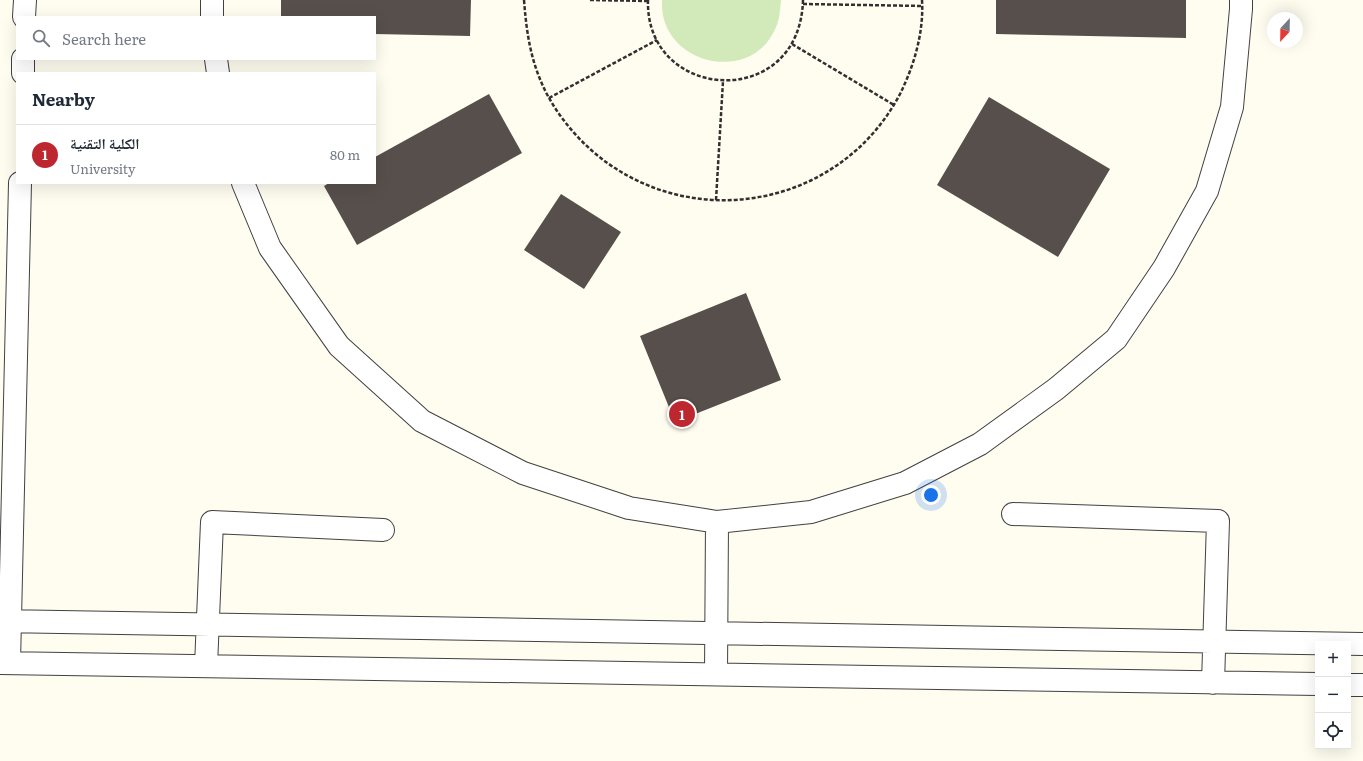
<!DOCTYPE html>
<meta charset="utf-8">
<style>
:root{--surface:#fff;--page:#f6f6f7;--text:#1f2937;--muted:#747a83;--line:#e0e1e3;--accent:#bd272f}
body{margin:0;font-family:Literata,"Noto Naskh Arabic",serif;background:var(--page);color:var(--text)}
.controls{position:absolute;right:12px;bottom:12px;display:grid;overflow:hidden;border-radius:0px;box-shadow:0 4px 16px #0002}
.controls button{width:36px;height:36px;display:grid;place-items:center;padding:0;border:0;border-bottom:1px solid var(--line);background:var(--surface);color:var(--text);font:20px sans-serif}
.compass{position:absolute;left:1267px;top:12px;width:36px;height:36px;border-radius:50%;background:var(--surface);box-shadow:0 4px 16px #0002;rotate:202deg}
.you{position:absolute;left:931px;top:495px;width:14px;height:14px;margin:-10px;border:3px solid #fff;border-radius:50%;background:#1a73e8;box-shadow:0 0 0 6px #1a73e833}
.badge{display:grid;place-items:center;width:26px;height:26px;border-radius:50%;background:var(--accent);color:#fff;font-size:13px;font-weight:700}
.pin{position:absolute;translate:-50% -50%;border:2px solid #fff;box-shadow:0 1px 4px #0006}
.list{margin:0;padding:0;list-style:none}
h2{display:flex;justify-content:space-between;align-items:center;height:52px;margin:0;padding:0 16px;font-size:17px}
h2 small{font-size:13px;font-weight:400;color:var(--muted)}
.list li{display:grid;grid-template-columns:26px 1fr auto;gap:12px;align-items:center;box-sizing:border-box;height:60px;padding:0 16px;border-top:1px solid var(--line)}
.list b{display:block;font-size:15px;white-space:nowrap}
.list p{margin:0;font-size:13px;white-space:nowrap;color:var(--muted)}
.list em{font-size:13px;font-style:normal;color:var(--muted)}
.icon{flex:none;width:22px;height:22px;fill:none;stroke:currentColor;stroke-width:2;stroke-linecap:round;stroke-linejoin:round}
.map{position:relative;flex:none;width:1363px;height:761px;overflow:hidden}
.search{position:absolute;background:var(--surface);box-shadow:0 4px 16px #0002;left:16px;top:16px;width:360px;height:44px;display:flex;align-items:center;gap:10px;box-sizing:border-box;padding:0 14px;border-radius:0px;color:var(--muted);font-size:15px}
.panel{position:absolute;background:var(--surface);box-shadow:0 4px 16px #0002;left:16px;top:72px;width:360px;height:112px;border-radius:0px}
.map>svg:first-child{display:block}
.green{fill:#d2e9b9}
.building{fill:#574f4b}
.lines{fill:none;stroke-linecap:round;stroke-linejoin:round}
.minor-casing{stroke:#414141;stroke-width:24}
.path{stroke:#303030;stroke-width:2.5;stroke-dasharray:4 2;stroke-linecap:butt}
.minor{stroke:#fff;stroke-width:22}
</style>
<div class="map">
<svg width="1363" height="761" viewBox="0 0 1363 761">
<rect width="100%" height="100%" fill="#fffcf0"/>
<path class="green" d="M662,0H781C780,9 780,18 776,27C752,87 658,64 662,0Z"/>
<path class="building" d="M281,0H471L470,36L375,34V17H281Z
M996,0H1186V38L996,34Z
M489,94L522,153L357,245L324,186L329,183H375V157Z
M989,97L1110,169L1058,257L937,185Z
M561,194L621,232L584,289L524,250Z
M746,293L781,380L675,422L640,336Z"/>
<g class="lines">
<g class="minor-casing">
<path id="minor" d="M212,0V17
M24,17L25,0
M216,59L218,73
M23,73V59
M243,183L270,248L339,346L422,421L523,473L629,508L717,522L811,512L905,483L980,444L1056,389L1116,339L1164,268L1207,191L1232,107L1241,9V0
M1013,514L1218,521L1213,683
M0,621L1363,644
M0,663L1318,684
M9,663L20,183
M206,666L212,522L383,530
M716,674L717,522
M1348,685H1363"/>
</g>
<path class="path" d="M524,0C526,26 529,50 538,74C548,102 568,129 590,149C686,235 839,210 900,94C914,66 924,32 922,0
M590,0L648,1
M648,0C645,102 800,112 803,0
M803,4L923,6
M792,44L894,105
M549,98L657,40
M716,200L723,81"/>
<use href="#minor" class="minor"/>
</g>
</svg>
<div class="controls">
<button>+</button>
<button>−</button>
<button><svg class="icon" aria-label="locate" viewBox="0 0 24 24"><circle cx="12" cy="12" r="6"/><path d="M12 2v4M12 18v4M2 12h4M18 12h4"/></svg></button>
</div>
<svg class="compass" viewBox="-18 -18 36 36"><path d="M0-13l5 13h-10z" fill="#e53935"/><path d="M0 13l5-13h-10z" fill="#747a83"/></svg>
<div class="you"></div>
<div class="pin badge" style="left:682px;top:414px">1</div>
<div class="search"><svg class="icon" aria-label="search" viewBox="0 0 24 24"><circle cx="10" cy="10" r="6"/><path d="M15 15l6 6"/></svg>Search here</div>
<section class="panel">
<h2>Nearby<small></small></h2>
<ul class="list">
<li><span class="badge">1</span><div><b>الكلية التقنية</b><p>University</p></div><em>80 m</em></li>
</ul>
</section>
</div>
